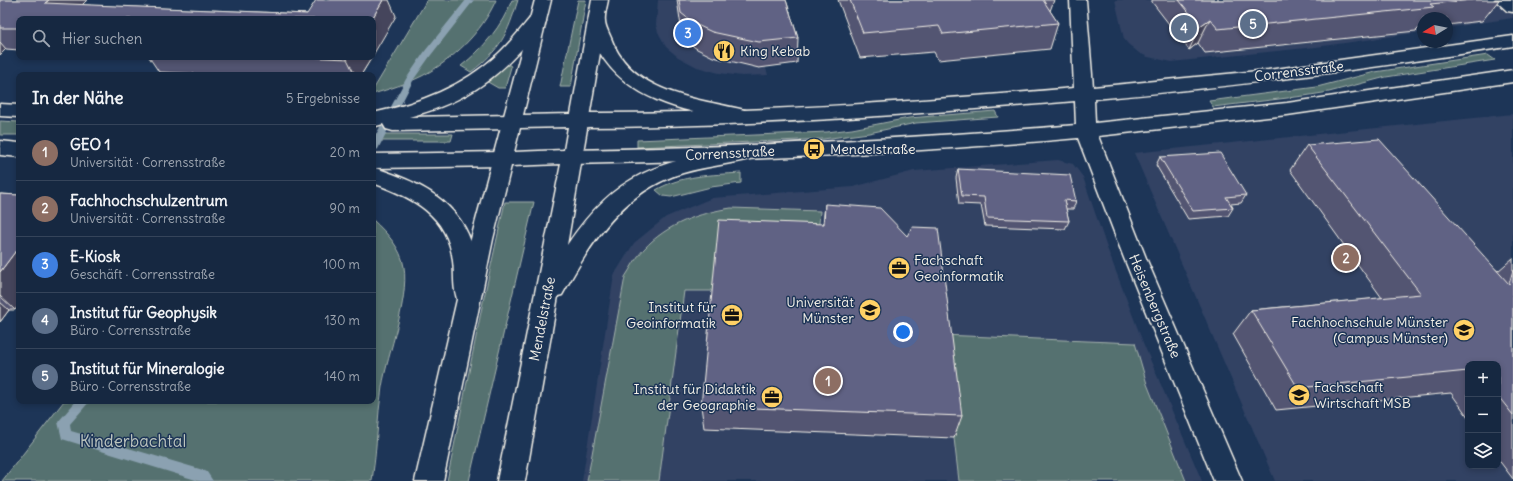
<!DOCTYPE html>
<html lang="de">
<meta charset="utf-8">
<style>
:root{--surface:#162841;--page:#1f3048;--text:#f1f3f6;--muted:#9ea6b1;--line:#35445a;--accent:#ffd166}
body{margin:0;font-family:Delius,sans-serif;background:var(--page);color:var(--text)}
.controls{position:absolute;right:12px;bottom:12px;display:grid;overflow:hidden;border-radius:8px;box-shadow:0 2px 6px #0003}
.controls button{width:36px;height:36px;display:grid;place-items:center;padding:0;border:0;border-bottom:1px solid var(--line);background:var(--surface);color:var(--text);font:20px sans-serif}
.compass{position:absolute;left:1417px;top:12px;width:36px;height:36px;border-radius:50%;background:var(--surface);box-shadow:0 2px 6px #0003;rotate:260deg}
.you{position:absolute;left:903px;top:332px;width:14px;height:14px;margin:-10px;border:3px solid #fff;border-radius:50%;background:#1a73e8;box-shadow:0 0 0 6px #1a73e833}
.badge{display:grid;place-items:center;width:26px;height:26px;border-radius:50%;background:var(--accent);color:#fff;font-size:13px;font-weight:700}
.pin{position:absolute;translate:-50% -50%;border:2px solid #fff;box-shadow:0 1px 4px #0006}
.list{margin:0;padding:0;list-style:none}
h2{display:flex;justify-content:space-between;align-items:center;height:52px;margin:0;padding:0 16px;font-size:17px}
h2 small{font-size:13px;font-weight:400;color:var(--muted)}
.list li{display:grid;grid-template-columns:26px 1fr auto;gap:12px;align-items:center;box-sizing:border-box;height:56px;padding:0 16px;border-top:1px solid var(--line)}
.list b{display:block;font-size:15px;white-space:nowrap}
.list p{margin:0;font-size:13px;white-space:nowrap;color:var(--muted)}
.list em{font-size:13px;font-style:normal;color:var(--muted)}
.icon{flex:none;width:22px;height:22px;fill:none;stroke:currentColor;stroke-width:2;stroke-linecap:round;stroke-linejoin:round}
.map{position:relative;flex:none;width:1513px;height:481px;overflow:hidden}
.search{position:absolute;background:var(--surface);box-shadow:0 2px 6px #0003;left:16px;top:16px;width:360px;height:44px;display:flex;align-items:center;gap:10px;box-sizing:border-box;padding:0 14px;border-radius:8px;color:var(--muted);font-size:15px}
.panel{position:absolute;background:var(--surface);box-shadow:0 2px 6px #0003;left:16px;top:72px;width:360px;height:332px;border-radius:8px}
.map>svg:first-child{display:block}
.built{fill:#314264;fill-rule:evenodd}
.green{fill:#55716f;stroke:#a4b1ac}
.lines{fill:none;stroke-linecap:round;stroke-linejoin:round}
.stream{fill:#8ba1b1;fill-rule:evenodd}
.street-casing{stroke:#f4f1e8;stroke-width:3}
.secondary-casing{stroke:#f4f1e8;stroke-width:3}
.street{fill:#1d3557;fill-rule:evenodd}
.secondary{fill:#1d3557;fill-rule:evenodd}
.wall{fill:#535472;stroke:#f4f1e8}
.shaded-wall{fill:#44455c;stroke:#f4f1e8}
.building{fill:#616284;stroke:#f4f1e8}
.labels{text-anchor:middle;stroke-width:3;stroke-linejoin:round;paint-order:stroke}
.poi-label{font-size:14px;fill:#f4f1e8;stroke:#1d3557;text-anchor:start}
.street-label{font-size:14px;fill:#f4f1e8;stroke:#1d3557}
.near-park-label{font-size:17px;fill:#bcc4be;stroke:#1d3557}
</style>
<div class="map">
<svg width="1513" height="481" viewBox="0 0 1513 481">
<rect width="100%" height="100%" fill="#1d3557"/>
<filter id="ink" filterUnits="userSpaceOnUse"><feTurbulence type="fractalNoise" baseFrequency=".025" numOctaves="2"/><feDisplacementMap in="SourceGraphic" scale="8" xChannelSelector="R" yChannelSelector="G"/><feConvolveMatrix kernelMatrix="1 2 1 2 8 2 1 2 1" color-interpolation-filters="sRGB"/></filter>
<g filter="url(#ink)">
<path class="built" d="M658,0H706L749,11L768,75L742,76L719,73L697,67L678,57L666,47L658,32L656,25Z
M1115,0H1513V18L1447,28V18H1423V32L1316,47L1172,62L1148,57L1139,53L1128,44L1124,39Z
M1513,114V481H1275L1134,153ZM1468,364H1498V466H1468Z
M1058,160L1073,164L1083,177L1107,248L1144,345L1202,481H582L614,275L634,243L666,217L712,198L853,187L914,171Z"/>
<path class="green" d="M427,0H496C482,32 453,60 422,76C406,84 389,89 373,94V90Z
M512,0H518C507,35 501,49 471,72L461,66C483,49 502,26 512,0Z
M578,0H586L571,87H560Z
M1488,55L1495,60L1386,77L1329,92L1304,96L1213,107L1209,101L1317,87L1375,72Z
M506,65H510L511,67L505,88H498L486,81Z
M995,111L998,117L916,123L869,133L823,139L637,147V140L827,132L852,129L909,118Z
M0,121L19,122V135H0Z
M373,134H453L451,141H373Z
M741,173V183L711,187L671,197L663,196L656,190C682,175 711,175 741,173Z
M505,202H534L469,481H447L483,302Z
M731,208L820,211L817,247L712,291H684L659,481H587L625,277C631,268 636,257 644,249C667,224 699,213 731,208Z
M373,220C387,233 401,248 404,267C409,301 388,352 382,387C377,418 377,450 372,481H2L64,401H373Z
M942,335L1135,343L1147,384L1186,481H959Z"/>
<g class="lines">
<path class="stream" d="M466,0H474L431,55L414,79L378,149L373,152V140L406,79L425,51Z
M76,401H90L70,424L71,431L203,470L207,472L213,481H199L62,439L58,422Z"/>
<g class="street-casing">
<path id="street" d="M1070,0H1086L1093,87L1268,70L1513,36V46C1374,68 1234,87 1094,99L1095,123L1287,103L1513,70V82L1287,115L1098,136L1146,258L1242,481H1214L1124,258L1078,138C910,153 741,161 572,164L565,162L562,157L565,152L572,150C740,147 908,139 1076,125L1075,101C910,115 745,127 579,127L572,125L569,120L572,115L579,113C745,114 909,102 1074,88Z
M1495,0H1513V12L1507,11Z
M537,16L543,17L546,21L543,25C502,74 473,100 409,117L511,115L518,117L521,122L518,127L511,129L393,131L386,129L383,124L373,127V113C420,103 462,87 498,54C510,43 520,30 531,17Z
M0,104L19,105V117L0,116Z
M0,141L19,143V157L0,155Z
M502,152L509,154L512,159L509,164L502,166L375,168C427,184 470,208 477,267C478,279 481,292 475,303L467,305L459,303C452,290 455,274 453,261C448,215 412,197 373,183V154Z"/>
</g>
<g class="secondary-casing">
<path id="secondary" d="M535,0H551L523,115L571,114L592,0H608C607,6 604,15 605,21C605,26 609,33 611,38C632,96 703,99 753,112L756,117L753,122L746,123C692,112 631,104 600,53L567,245C620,167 663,162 750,145L757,147L760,152L757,157C733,164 707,166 683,173C622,191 591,243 562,295L558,296L525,481H497L561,164L511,166L493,239L443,481H415L471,239ZM568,127L564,150L514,152L520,128Z"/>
</g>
<use href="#street" class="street"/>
<use href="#secondary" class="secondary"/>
</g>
<path class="wall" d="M0,0H87L82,5L307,14L396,16L19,19V50L6,49L0,55Z
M677,0H786L798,38L797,63L759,68L713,57L697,49L683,39Z
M838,0H1054L1050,11L1058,23L1050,49L938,60L934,52L860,58Z
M1152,0H1499L1482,21L1447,25V18H1423V27L1419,28L1416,31L1205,53L1198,43L1189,50L1152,2Z
M149,57H372L361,75H227L159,72Z
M1307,145L1498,271L1513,258V479L1498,459V364H1468V417L1451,393L1276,410L1233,334L1251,310L1382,298L1290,170Z
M1160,157L1246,195L1241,203L1231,204L1233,208L1228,216L1188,219L1156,165Z
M958,169L1076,201L1073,209H1066L1069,221L1065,229L985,226L981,205L959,204L956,178Z
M0,194L19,195V305L15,310H9L0,322Z
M825,204L962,416L954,438L704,428L701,406L823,224Z"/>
<path class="shaded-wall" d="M49,0H87L68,19L45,3Z
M383,0H389L396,16L373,55V19H372Z
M1210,19L1198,43L1189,50L1200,26Z
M0,42L6,49L0,55Z
M349,57H372L361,75H355L347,59Z
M15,252L19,256V305L15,310L0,296V272Z
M0,302L9,310L0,322Z"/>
<path class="building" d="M0,0H49L45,3L307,14L316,0H383L372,19H19V28H0Z
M679,0H786L798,38L759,42L712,32L695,24L681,13Z
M850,0H1043L1058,23L943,34L939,26L863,33Z
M1179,0H1473L1430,4L1434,7L1218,29L1210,19L1200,26Z
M305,57H349L347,59Z
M1379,139L1509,284L1513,270V415L1498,396V364H1468V371L1298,388L1251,310L1421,294L1307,145Z
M1220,153L1246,195L1226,197L1233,208L1193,211L1160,157Z
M958,169L1070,175L1076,201L1064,200L1069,221L987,218L984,197L962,196Z
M0,194L19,195V252H15L0,272Z
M825,204L880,208L907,236L912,227L938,228L962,416L701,406L719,220L824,224Z"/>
</g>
<defs>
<g id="restaurant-disc" transform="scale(1.15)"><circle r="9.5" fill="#ffd166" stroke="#1d3557"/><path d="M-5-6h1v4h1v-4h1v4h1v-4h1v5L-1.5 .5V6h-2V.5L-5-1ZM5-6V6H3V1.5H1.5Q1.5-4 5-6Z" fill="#111"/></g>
<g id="bus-disc" transform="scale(1.15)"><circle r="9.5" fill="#ffd166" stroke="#1d3557"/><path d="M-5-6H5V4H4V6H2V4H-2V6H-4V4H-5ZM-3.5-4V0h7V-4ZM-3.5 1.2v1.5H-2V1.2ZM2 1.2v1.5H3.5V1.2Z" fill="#111"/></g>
<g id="office-disc" transform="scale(1.15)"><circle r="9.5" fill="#ffd166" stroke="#1d3557"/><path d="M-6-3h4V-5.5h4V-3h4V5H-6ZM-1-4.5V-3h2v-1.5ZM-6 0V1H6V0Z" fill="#111"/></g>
<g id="university-disc" transform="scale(1.15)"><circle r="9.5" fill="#ffd166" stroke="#1d3557"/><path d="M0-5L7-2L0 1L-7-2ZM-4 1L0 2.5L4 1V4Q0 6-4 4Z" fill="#111"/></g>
</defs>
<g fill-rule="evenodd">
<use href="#restaurant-disc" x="724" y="51"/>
<use href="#bus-disc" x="814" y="149"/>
<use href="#office-disc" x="899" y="268"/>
<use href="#university-disc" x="870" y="310"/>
<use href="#office-disc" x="732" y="315"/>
<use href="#university-disc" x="1464" y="330"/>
<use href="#university-disc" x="1299" y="395"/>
<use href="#office-disc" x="772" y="397"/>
</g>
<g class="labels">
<g class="poi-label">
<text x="740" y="56">King Kebab</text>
<text x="830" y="154">Mendelstraße</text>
<text x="914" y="265">Fachschaft<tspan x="914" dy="16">Geoinformatik</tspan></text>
<text x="854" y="307" text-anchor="end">Universität<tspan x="854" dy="16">Münster</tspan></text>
<text x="716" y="312" text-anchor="end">Institut für<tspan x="716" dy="16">Geoinformatik</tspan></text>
<text x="1448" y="327" text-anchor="end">Fachhochschule Münster<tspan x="1448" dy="16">(Campus Münster)</tspan></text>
<text x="1314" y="392">Fachschaft<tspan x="1314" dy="16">Wirtschaft MSB</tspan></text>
<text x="756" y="394" text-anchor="end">Institut für Didaktik<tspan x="756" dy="16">der Geographie</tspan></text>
</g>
<g class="street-label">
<text transform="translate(1299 71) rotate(-7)" y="5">Corrensstraße</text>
<text transform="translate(730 153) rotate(-3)" y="5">Corrensstraße</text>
<text transform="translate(1155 306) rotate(67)" y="5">Heisenbergstraße</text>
<text transform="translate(542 319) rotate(-79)" y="5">Mendelstraße</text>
</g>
<g class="near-park-label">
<text x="133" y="447">Kinderbachtal</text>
</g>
</g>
</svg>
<div class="controls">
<button>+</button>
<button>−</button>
<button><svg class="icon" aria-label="layers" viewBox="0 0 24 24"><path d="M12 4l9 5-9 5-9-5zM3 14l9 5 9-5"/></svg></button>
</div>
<svg class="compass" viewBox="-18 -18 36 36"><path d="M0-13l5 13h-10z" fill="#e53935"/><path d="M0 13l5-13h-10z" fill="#9ea6b1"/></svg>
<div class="you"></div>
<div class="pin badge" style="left:828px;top:381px;background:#8d6e63">1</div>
<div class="pin badge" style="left:1346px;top:258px;background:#8d6e63">2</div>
<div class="pin badge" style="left:688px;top:33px;background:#3f7fe0">3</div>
<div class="pin badge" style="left:1184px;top:28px;background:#5c6f8a">4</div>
<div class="pin badge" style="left:1253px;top:24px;background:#5c6f8a">5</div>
<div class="search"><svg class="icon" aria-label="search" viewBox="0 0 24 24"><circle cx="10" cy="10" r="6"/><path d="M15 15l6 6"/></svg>Hier suchen</div>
<section class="panel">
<h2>In der Nähe<small>5 Ergebnisse</small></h2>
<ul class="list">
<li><span class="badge" style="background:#8d6e63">1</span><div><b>GEO 1</b><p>Universität · Corrensstraße</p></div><em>20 m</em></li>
<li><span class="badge" style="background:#8d6e63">2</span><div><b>Fachhochschulzentrum</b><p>Universität · Corrensstraße</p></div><em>90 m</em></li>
<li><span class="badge" style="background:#3f7fe0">3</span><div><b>E-Kiosk</b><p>Geschäft · Corrensstraße</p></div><em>100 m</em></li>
<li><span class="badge" style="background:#5c6f8a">4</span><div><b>Institut für Geophysik</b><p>Büro · Corrensstraße</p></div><em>130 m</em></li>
<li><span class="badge" style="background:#5c6f8a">5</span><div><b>Institut für Mineralogie</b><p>Büro · Corrensstraße</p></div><em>140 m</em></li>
</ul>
</section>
</div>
